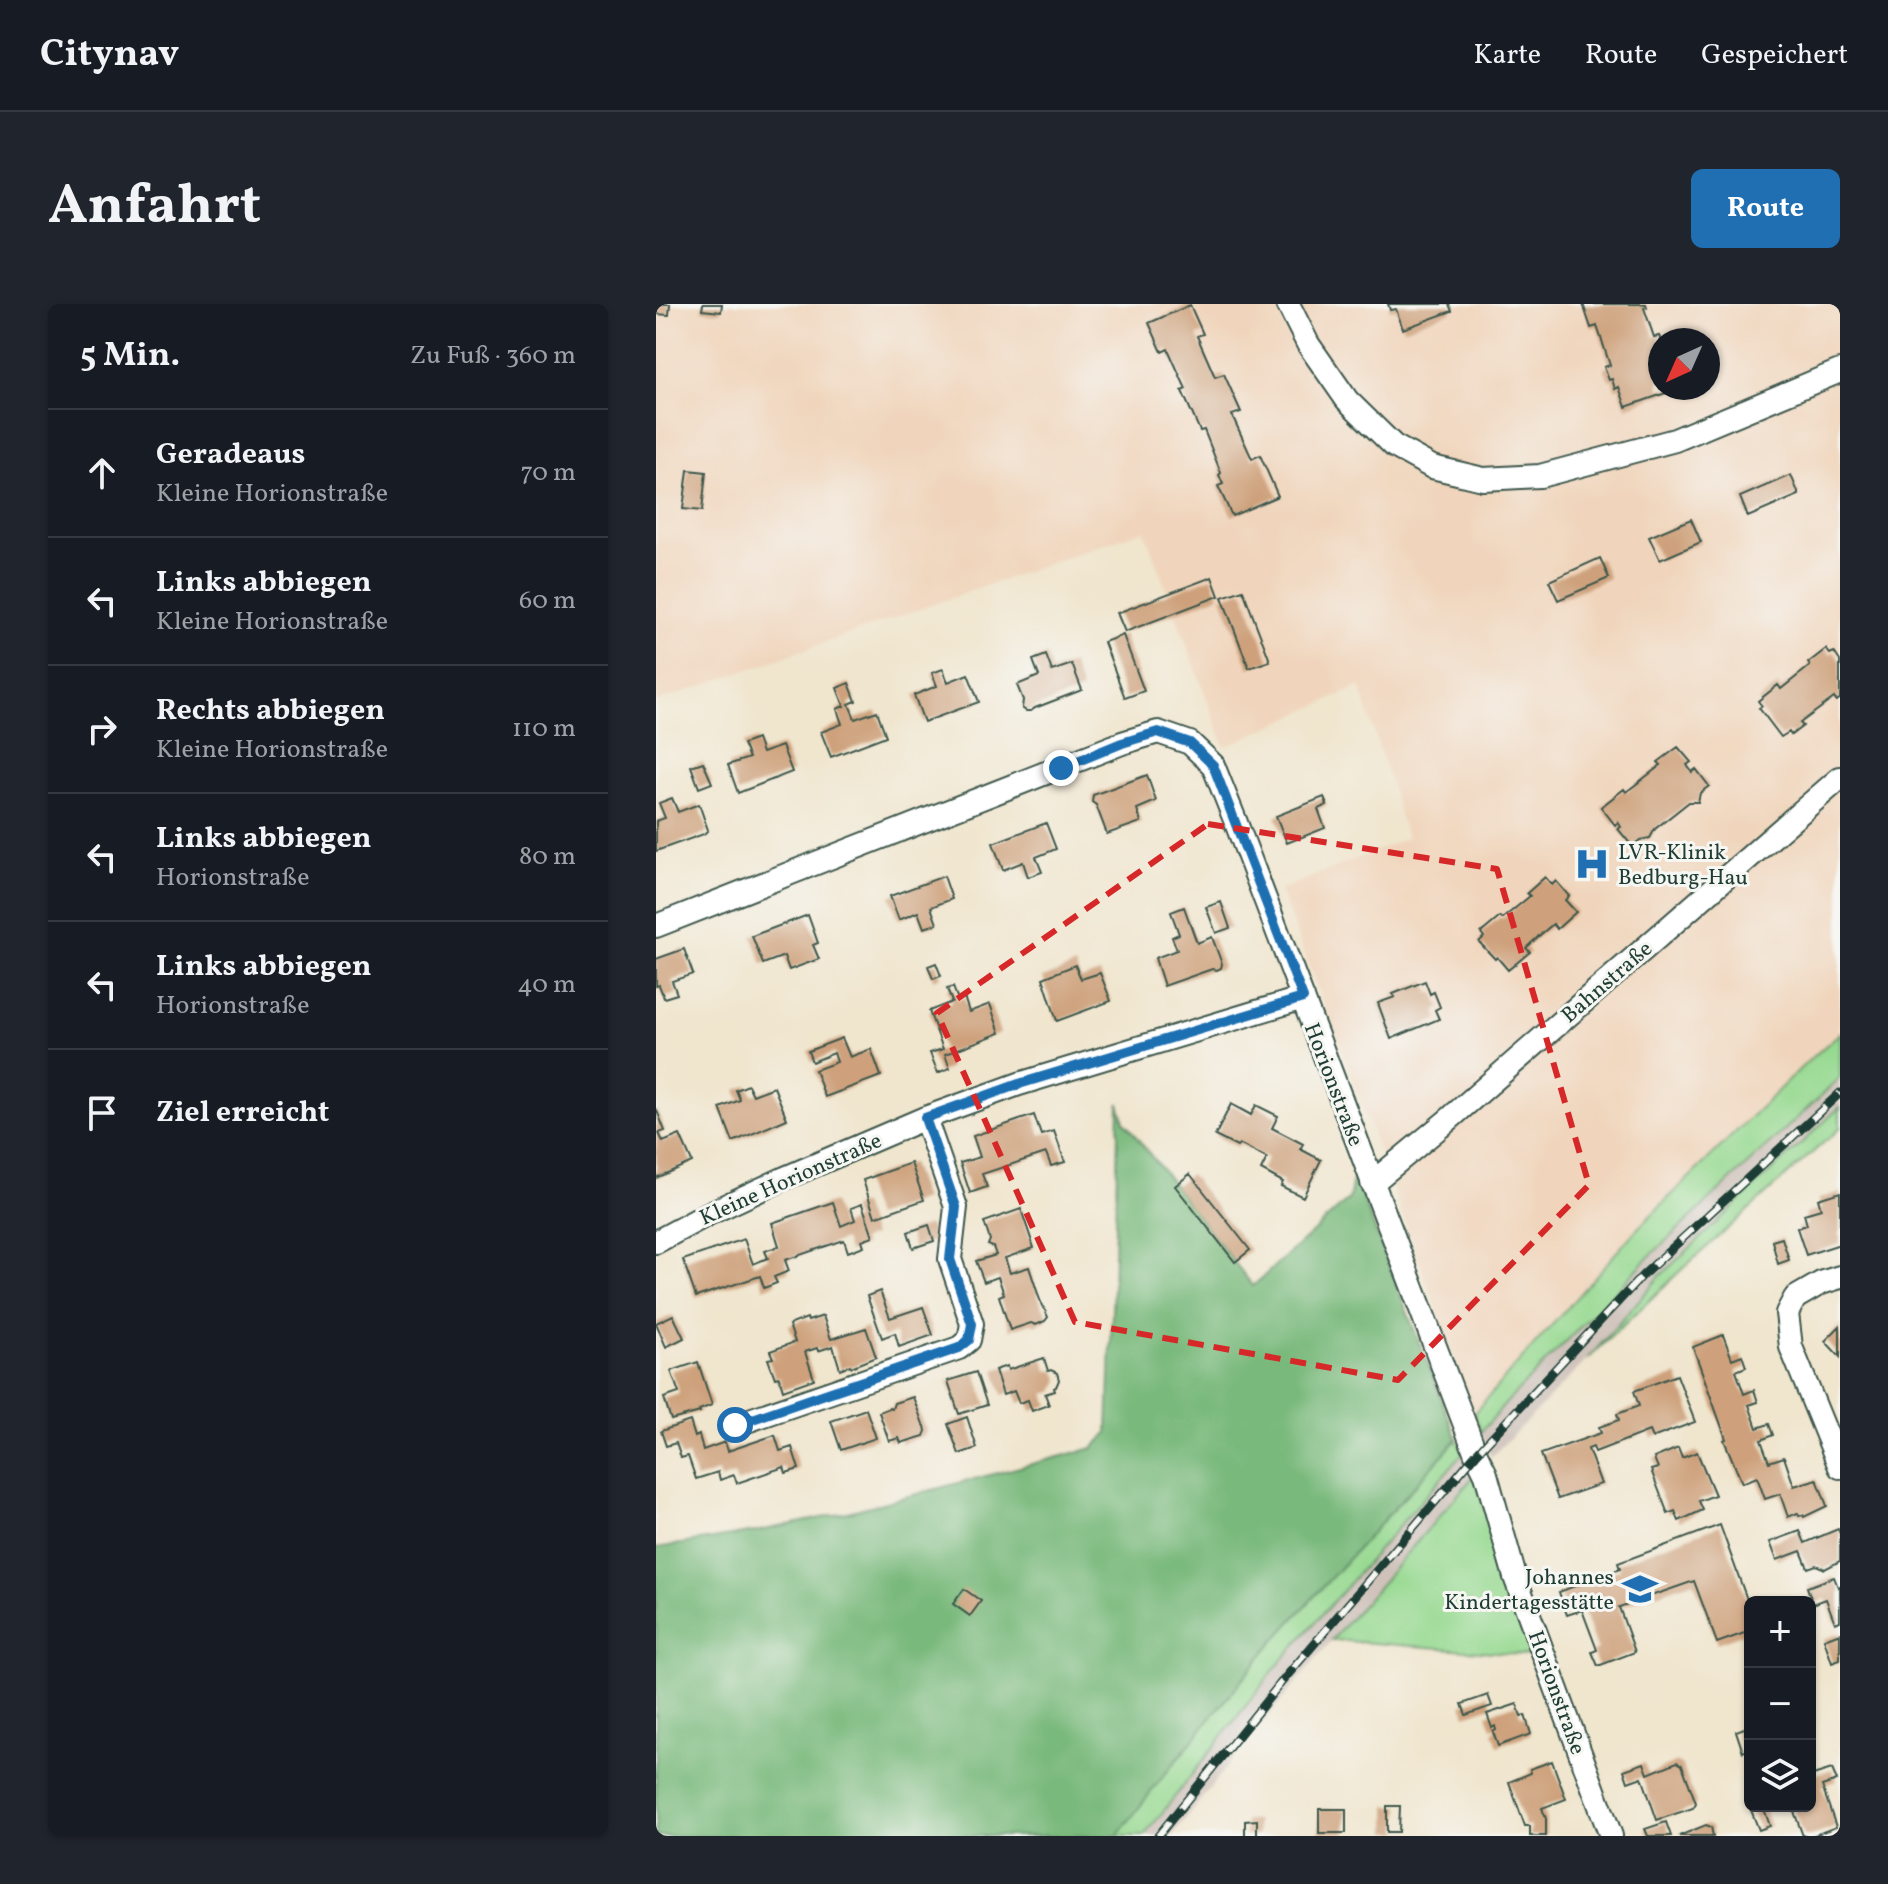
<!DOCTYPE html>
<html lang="de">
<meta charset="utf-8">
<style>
:root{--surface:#171b24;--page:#20242c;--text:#f1f3f6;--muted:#9ea1a6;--line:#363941;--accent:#1f6fb2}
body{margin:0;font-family:Vollkorn,serif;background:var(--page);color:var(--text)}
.controls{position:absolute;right:24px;bottom:24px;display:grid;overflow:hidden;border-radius:12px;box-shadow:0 2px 6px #0004}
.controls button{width:72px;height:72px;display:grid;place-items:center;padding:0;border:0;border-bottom:2px solid var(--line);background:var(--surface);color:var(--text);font:40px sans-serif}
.compass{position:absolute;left:992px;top:24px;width:72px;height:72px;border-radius:50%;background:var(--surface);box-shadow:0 2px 6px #0004;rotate:225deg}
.stop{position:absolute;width:24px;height:24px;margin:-18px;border:6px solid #1f6fb2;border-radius:50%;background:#fff}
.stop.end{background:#1f6fb2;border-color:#fff;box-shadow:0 2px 8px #0008}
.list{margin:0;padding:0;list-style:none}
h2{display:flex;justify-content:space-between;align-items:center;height:104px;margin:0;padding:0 32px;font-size:34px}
h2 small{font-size:26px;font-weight:400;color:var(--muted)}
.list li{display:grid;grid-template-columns:52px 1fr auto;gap:24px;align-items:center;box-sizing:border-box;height:128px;padding:0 32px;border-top:2px solid var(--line)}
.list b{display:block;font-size:30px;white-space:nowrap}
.list p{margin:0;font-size:26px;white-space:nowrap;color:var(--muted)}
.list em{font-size:26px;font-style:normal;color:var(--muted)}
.icon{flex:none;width:44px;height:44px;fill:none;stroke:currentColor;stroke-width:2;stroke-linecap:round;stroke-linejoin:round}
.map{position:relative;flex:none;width:1184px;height:1532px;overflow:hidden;border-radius:12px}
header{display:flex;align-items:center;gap:48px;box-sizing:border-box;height:112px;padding:0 40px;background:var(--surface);border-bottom:2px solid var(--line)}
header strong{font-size:38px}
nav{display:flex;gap:44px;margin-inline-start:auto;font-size:28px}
.intro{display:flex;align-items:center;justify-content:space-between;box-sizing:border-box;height:192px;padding:0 48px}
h1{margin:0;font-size:56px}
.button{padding:20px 36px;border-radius:12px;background:var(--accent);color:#fff;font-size:28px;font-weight:700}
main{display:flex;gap:48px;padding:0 48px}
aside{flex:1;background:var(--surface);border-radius:12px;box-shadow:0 2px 6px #0004}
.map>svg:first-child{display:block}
.built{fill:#f0d5bc;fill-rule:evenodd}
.industrial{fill:#cec1b9}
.green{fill:#97d991;stroke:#5b8b62;stroke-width:2}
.forest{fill:#79b97b;stroke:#4c7b58;stroke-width:2}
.building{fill:#cea17c}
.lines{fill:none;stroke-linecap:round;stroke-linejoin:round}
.minor-casing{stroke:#3e564b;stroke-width:26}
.minor{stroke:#fff;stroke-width:22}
.rail-casing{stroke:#1f3d34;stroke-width:9}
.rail{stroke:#f6f6f2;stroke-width:6;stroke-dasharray:18;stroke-linecap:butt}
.route{stroke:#1f6fb2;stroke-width:10}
.marked{fill:none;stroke:#d62828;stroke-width:6;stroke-dasharray:16 10;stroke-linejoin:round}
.labels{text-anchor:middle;stroke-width:6;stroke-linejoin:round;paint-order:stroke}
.poi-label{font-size:22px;fill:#1f3d34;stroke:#f6f6f2;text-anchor:start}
.street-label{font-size:22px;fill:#1f3d34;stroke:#f6f6f2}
</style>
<header>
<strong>Citynav</strong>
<nav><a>Karte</a><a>Route</a><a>Gespeichert</a></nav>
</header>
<div class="intro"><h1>Anfahrt</h1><a class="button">Route</a></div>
<main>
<aside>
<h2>5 Min.<small>Zu Fuß · 360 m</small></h2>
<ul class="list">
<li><svg class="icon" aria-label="ahead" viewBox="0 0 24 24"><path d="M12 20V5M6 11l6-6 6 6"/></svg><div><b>Geradeaus</b><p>Kleine Horionstraße</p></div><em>70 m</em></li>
<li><svg class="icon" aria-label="left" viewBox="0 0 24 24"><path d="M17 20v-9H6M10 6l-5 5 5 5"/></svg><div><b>Links abbiegen</b><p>Kleine Horionstraße</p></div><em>60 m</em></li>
<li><svg class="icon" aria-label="right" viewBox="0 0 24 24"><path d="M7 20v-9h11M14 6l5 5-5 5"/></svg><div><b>Rechts abbiegen</b><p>Kleine Horionstraße</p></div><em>110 m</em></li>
<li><svg class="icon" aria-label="left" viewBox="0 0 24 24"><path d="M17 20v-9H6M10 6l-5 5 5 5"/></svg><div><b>Links abbiegen</b><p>Horionstraße</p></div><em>80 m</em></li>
<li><svg class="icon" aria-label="left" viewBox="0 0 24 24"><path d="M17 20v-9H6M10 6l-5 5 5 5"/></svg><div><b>Links abbiegen</b><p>Horionstraße</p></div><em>40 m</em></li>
<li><svg class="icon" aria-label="arrive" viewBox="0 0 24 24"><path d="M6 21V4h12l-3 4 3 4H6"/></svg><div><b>Ziel erreicht</b></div></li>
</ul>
</aside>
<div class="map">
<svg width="1184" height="1532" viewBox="0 0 1184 1532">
<rect width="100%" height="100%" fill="#f6f6f2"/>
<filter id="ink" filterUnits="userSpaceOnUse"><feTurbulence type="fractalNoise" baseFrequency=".0125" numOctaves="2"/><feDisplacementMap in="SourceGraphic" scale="16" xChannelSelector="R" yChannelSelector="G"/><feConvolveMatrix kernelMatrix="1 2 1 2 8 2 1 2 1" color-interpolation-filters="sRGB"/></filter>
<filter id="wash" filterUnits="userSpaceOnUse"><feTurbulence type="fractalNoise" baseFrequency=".006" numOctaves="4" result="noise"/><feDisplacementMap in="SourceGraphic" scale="32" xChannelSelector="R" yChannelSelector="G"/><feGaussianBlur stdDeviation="1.8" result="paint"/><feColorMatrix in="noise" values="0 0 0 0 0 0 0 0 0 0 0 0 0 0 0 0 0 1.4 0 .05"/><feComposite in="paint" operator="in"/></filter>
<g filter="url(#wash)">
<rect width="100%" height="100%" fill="#f0e5cd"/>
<path class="built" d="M0,0H1184V729L1151,758L844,1078L818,1109L721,841L624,586L751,534L704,382L569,443L488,226L0,398ZM1004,36H1052V84H1004Z"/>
<path class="industrial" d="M1184,774V803L1004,972L932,1055L835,1153L825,1128L851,1098L996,950Z
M807,1149L818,1172L676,1336L576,1456L516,1532H488L621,1362Z"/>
<path class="green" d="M1184,729V774L996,950L851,1098L825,1128L818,1109L981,925L1151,758Z
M1184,803V824L1023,968L932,1055L1004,972Z
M801,1135L807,1149L621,1362L488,1532H461L505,1475L615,1340Z
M818,1172L877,1351L676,1336Z"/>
<path class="forest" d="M463,799L468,817L597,982L693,895L698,872L801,1135L615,1340L505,1475L461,1532H0V1244L99,1228L184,1210L437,1144L452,1129Z"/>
<g id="blocks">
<path class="building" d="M0,0H14L13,11L0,10Z
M47,0H66L65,8L46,6Z
M732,0H793L796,7L747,25L740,5L734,6Z
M927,0H990L991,3L988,4L998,33L1003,32L1004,34V84H1024L970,103L963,83L959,85L956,75L953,76L948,63L954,61L941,22L935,24Z
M534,1L547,30L541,32L559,73L568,70L585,108L576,111L596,155L604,151L622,192L576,212L562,182L567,180L563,171L565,169L548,126L544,127L526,87L530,85L512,45L506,48L493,19Z
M32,166L50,168L46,207L27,205Z
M1135,171L1143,191L1092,213L1084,193Z
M1035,215L1045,238L1004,256L993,233Z
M944,254L953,274L902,296L893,277Z
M556,273L563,292L469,328L461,309Z
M587,286L614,357L593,364L566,293Z
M467,331L488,387L469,394L448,338Z
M1170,345L1174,350L1178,348L1184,357V395L1180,397L1178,394L1144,419L1147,422L1135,431L1133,428L1125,433L1103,404L1106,402L1102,397L1122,381L1125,385L1140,373L1154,362L1152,359Z
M390,351L396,367L416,360L426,386L379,404L375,407H370L366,404L367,396L361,381L383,372L377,356Z
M287,365L292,378L312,370L323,398L268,418L258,391L281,382L276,369Z
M193,379L200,397L193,400L199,415L221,407L230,432L175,453L165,428L186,420L181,405L188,402L181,384Z
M101,435L106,449L126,442L136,468L82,489L72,461L93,454L87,440Z
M1022,443L1035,458L1031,461L1036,468L1040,465L1053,482L1044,489L1042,498H1033L999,525L994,534L984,536L976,542L962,525L965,523L962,518L959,521L945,503L968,485L970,488L1005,461L1002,458Z
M47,458L56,479L43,484L35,462Z
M491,471L500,497L481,505L485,518L451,530L440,501L436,498L437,491Z
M668,493L671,501L662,505L669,524L631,539L620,512Z
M16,494L22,508L43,500L52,526L48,530L0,547V517L9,514L3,499Z
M390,519L400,545L380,553L386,568L372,573L367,558L347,566L337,539Z
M288,572L296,595L275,603L281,620L268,624L262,608L243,616L234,592Z
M889,573L896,581L900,577L913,592L909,596L920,608L901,625L897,620L884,631L870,644L874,648L852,666L841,653L839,655L823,638L828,633L825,629L844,613L846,615L874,592L871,589Z
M565,598L574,624L560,629L550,603Z
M528,603L541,639L556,633L566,660L565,664L561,666L556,665L508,682L499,654L521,646L516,633L523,630L515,608Z
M152,611L162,639L157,641L163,655L133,666L128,652L107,660L96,632Z
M28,645L37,670L16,677L21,690L8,694L3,681L0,682V655Z
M280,659L285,672L277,675L272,662Z
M419,661L425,675L444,669L455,697L401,717L387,674Z
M769,677L774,690L778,688L784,703L779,706L783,715L735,735L722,699L739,693L737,690Z
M297,683L302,696L308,693L313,708L334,700L344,729L289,750L294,764L282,769L274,749L287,745L273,707L296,698L291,685Z
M186,734L194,753L215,745L225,772L169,793L159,766L181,758L178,749L156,758L152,747Z
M92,781L97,791L118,783L131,815L77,838L64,804L84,796L80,786Z
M575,800L595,811L600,801L622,812L616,824L647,840L644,845L665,856L647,893L625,882L627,878L605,866L611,854L583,840L581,843L559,832Z
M0,804L9,827L3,829L7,838L24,831L36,858L0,874Z
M378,811L385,831L398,827L409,858L395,862L390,849L326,870L331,883L314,889L304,859L324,853L317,832Z
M255,859L268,896L219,913L207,876Z
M534,870L594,946L579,958L519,882Z
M1184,888V940L1150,951L1141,924L1151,921L1148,910L1165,905L1162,895Z
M177,898L185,922L199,916L195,904L206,900L217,932L206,936L208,942L192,948L188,936L129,956L133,967L118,973L121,979L108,984L104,972L40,993L27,956L88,935L97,960L112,954L109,947L123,942L116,919Z
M365,905L378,944L349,954L354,969L373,963L386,1002L388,1004L392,1013L389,1017L380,1021L375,1019L354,1026L343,992L348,990L342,973L328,978L320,957L340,951L337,943L332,941L334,936L328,918Z
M273,921L278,937L257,944L252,928Z
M1126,934L1133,956L1122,960L1116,937Z
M224,987L234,1014L267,1003L277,1031L243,1043L239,1029L226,1034L211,992Z
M17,1011L28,1034L10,1043L0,1019Z
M167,1012L175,1035L210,1024L220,1053L195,1063L194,1061L184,1065L177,1042L162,1047L161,1044L149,1048L158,1075L127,1086L123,1073L119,1074L112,1055L117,1054L114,1047L139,1038L133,1021L151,1014L152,1017Z
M1184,1022V1053L1169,1037Z
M1067,1031L1076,1055L1086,1051L1090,1063L1080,1067L1088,1090L1098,1086L1102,1098L1093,1101L1101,1124L1113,1120L1117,1131L1105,1136L1113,1158L1128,1153L1138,1182L1161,1175L1171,1202L1148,1213L1147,1211L1143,1212L1142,1209L1132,1213L1124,1190L1109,1195L1101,1173L1086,1179L1068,1136L1070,1135L1037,1043Z
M388,1054L392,1067L395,1066L401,1069L403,1076L400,1083L398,1084L399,1087L389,1090L393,1101L376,1107L372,1096L363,1099L358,1087L347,1091L339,1066L351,1062L352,1066Z
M42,1058L56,1101L43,1106L44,1108L15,1116L8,1094L23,1089L15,1067Z
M320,1068L331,1101L303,1110L292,1077Z
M1021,1071L1039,1118L996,1134L993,1127L939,1148L937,1143L932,1145L945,1180L902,1195L885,1150L945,1129L943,1123L963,1116L961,1110L983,1102L978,1087Z
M257,1093L267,1120L269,1122L270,1127L268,1132L245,1139L243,1134L233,1137L223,1108L233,1104L236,1105L238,1099Z
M210,1105L220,1134L185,1146L175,1117Z
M311,1113L321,1144L303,1150L292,1120Z
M34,1117L39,1133L43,1131L47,1146L69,1138L72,1147L119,1131L124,1147L136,1143L143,1165L130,1169L128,1163L81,1179L78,1171L64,1176L62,1168L40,1175L32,1152L25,1154L20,1139L10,1142L5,1127Z
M1022,1144L1026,1154L1041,1148L1059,1191L1043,1197L1047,1206L1023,1217L1019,1207L1012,1210L995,1166L1002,1164L998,1154Z
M1064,1221L1094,1304V1327L1061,1339L1038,1277L963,1303L979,1348L942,1362L936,1348L941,1346L926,1306L911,1311L903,1288L964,1265L962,1259Z
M1182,1225L1184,1230V1257L1169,1265L1160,1261L1152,1264L1145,1247L1121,1256L1114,1238L1144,1227L1149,1239Z
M1178,1273L1182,1283L1184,1282V1317L1179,1319L1170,1295L1157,1300L1151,1283Z
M308,1285L325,1297L314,1312L297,1300Z
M1184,1329V1356L1176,1359L1168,1335Z
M832,1391L836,1402L810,1411L806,1400Z
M861,1400L865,1412L869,1411L875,1430L842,1442L837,1428L840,1426L839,1422L836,1424L831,1410Z
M1091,1423L1094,1430V1445L1087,1448L1080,1427Z
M896,1457L910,1495L886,1504L890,1515V1532H874V1522H869L853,1478L875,1469L874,1465Z
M1021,1458L1026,1461L1040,1499L1037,1504L1001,1516L986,1473L972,1478L968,1466L988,1459L992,1470Z
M1154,1463L1157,1471L1176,1465L1181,1477L1166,1482L1180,1523L1156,1532H1147L1136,1502H1154Z
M731,1502H744L743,1528H731Z
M1107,1502L1114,1522L1103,1526L1095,1506Z
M663,1505H690V1529H663Z
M601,1516V1532H589V1517Z
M1010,1518L1015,1532H992L989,1525Z
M1050,1521L1055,1523L1057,1532H1023Z"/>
</g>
</g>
<g filter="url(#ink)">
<use href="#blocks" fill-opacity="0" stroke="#3e564b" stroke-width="2"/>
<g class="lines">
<g class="minor-casing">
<path id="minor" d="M632,0L652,40L691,96L738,142L776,163L827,175L884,172L1019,136L1184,67
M0,622L466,439L502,428L534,439L557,461L579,516L820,1150L830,1170L859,1273L955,1532
M716,879L791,817L1184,474
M0,938L52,910L129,874L269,814L363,780L647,694
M1184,973L1165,979L1139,994L1131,1009L1135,1043L1184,1163
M79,1121L303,1044L313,1036L316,1020L294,955L300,903L269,814"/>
</g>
<use href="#minor" class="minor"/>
<g class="rail-casing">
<path id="rail" d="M502,1532L623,1381L820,1150L987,971L1184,789"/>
</g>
<use href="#rail" class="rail"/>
</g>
</g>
<g class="lines" filter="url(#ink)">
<path class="route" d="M79,1121L303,1044L313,1036L316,1020L294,955L300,903L269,814L363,780L647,694L557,461L534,439L502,428L466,439L405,464"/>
</g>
<path class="marked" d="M552,520L841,565L933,881L742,1076L419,1018L281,709Z"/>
<defs>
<g id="hospital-bare" transform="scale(2.76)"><path d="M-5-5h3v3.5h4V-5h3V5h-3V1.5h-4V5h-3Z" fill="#1f6fb2" stroke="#f6f6f2" stroke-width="2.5" paint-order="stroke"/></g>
<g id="school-bare" transform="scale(2.76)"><path d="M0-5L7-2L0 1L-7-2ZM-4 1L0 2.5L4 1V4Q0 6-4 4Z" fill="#1f6fb2" stroke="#f6f6f2" stroke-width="2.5" paint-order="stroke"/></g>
</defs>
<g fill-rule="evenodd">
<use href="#hospital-bare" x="936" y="560"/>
<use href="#school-bare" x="984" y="1285"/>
</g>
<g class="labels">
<g class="poi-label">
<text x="962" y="555">LVR-Klinik<tspan x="962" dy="25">Bedburg-Hau</tspan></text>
<text x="958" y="1280" text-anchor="end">Johannes<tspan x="958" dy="25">Kindertagesstätte</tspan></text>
</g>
<g class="street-label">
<text transform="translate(950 677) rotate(-41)" y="8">Bahnstraße</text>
<text transform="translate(679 780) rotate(69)" y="8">Horionstraße</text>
<text transform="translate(134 874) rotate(-24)" y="8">Kleine Horionstraße</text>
<text transform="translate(902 1388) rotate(70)" y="8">Horionstraße</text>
</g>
</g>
</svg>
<div class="controls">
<button>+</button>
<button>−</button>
<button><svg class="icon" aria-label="layers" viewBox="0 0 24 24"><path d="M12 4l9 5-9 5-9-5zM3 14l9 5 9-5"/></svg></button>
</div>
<svg class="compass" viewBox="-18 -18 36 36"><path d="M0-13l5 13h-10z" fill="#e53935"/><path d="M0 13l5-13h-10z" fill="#9ea1a6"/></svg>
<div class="stop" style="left:79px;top:1121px"></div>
<div class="stop end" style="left:405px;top:464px"></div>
</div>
</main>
